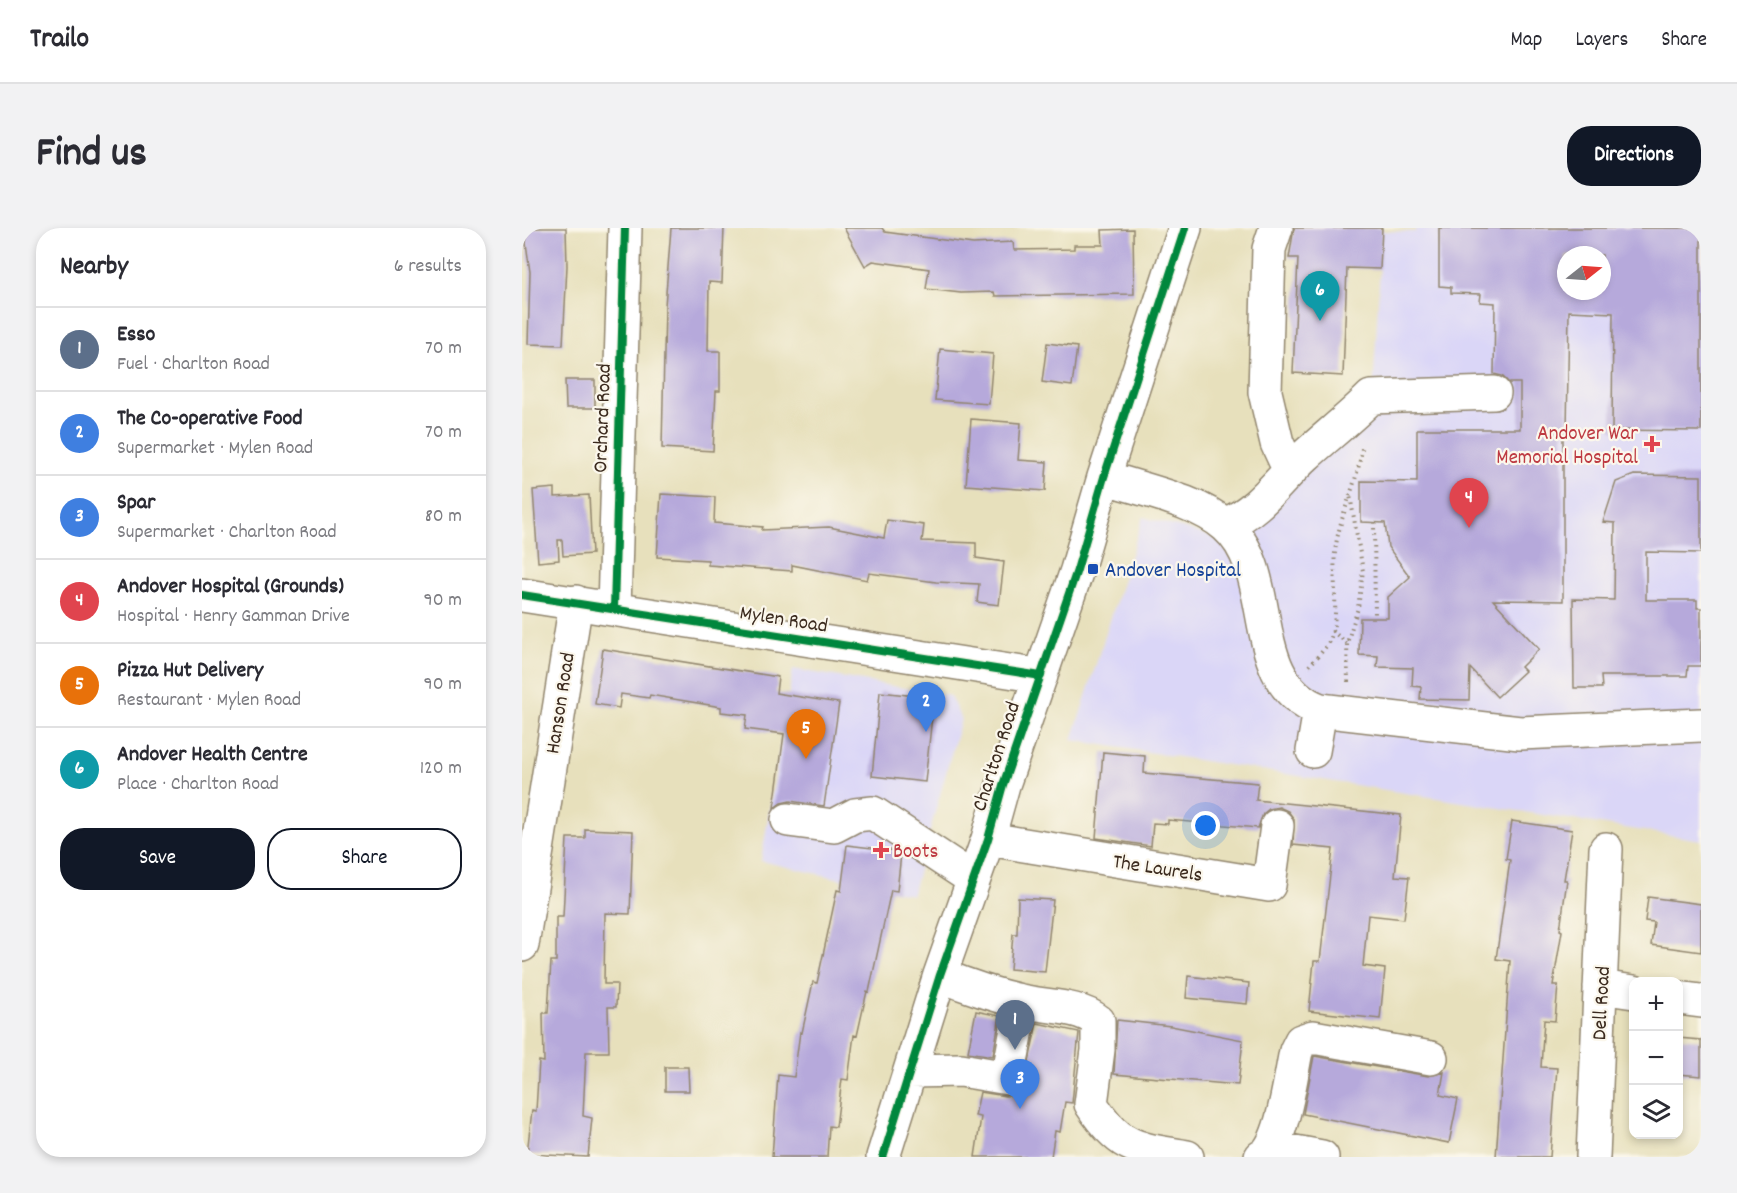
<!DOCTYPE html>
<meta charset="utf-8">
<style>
:root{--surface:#fff;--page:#f2f2f3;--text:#2b2b33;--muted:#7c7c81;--line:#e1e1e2;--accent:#111827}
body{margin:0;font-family:Dekko,sans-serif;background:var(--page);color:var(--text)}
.controls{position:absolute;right:18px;bottom:18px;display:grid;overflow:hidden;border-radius:12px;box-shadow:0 3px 9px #0003}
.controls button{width:54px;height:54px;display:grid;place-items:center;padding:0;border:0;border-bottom:2px solid var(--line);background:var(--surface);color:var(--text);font:30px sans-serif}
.compass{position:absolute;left:1035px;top:18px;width:54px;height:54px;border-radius:50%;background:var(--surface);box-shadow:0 3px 9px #0003;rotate:73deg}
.you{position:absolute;left:684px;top:598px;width:21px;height:21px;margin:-15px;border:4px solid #fff;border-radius:50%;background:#1a73e8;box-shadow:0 0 0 9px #1a73e833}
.badge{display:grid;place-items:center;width:39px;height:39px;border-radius:50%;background:var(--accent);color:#fff;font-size:20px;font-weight:700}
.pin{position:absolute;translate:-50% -50px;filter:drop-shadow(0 2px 3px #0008)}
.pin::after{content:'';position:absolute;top:32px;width:21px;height:18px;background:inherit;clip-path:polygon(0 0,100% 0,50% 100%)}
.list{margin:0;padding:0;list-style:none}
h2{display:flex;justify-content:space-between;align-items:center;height:78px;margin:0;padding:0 24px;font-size:26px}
h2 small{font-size:20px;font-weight:400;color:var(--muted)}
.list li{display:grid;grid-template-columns:39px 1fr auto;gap:18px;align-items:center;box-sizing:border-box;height:84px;padding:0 24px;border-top:2px solid var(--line)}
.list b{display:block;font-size:22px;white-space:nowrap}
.list p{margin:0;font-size:20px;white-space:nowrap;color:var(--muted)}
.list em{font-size:20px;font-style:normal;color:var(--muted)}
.actions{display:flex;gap:12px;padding:18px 24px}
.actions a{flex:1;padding:14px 0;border:2px solid var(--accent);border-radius:24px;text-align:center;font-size:21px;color:var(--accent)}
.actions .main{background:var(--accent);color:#fff}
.icon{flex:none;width:33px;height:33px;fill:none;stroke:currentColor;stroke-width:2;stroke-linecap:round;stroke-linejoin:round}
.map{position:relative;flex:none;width:1179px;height:929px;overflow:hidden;border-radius:24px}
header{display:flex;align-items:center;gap:36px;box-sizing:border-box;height:84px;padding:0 30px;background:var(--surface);border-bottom:2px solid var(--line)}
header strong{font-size:28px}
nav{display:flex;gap:33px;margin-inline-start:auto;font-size:21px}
.intro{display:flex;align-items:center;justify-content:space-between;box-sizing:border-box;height:144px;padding:0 36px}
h1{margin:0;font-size:42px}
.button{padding:15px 27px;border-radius:24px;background:var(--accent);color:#fff;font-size:21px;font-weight:700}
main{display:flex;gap:36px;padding:0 36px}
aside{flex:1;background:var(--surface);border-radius:24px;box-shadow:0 3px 9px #0003}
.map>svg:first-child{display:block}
.built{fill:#dad6f7;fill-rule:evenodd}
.building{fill:#b6a9db;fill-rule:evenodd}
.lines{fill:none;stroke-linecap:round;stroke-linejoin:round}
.minor-casing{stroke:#91856d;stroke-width:36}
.path{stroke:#91856d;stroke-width:4;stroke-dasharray:1.5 4.5;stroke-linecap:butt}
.minor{stroke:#fff;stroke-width:33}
.cycleway-casing{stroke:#fbf7ec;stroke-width:11}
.cycleway{stroke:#00873e;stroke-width:8}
.health-dot{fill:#e0444e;stroke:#fbf7ec;stroke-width:2}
.transit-dot{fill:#1a4fb4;stroke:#fbf7ec;stroke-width:2}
.labels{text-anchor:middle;stroke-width:4.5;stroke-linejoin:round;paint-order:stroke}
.street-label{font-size:21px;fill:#3b2a1e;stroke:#fbf7ec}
.health-label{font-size:21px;fill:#be3a42;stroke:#fbf7ec;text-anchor:end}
.transit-label{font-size:21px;fill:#164399;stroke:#fbf7ec;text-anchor:start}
</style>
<header>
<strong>Trailo</strong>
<nav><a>Map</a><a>Layers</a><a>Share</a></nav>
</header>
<div class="intro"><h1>Find us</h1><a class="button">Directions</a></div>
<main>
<aside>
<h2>Nearby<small>6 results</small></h2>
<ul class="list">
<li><span class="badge" style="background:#5c6f8a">1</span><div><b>Esso</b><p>Fuel · Charlton Road</p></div><em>70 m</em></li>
<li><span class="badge" style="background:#3f7fe0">2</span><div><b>The Co-operative Food</b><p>Supermarket · Mylen Road</p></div><em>70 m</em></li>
<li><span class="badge" style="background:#3f7fe0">3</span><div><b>Spar</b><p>Supermarket · Charlton Road</p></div><em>80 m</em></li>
<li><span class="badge" style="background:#e0444e">4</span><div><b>Andover Hospital (Grounds)</b><p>Hospital · Henry Gamman Drive</p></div><em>90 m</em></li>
<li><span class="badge" style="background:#e8710a">5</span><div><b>Pizza Hut Delivery</b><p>Restaurant · Mylen Road</p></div><em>90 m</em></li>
<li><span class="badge" style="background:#0f9aa8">6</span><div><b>Andover Health Centre</b><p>Place · Charlton Road</p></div><em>120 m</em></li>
</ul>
<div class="actions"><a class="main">Save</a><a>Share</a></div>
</aside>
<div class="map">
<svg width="1179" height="929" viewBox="0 0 1179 929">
<rect width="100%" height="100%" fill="#fbf7ec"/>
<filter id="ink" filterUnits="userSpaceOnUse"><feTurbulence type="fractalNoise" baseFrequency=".0167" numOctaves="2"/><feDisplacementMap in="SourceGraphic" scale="12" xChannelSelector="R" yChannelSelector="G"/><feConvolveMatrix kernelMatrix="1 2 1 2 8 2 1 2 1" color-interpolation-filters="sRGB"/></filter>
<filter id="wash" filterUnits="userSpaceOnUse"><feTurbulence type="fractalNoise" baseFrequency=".008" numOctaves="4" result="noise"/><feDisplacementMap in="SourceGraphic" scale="24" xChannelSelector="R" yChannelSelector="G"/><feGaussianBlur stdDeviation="1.35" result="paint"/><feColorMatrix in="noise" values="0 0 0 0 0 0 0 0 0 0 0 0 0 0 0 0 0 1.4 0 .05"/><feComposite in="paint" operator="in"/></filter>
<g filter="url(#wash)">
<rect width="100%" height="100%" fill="#e7e0bc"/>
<path class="built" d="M894,0H1179V612L550,512L621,289L702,312L850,185L860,3L893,4ZM1044,27H1080V63H1044Z
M271,441L428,468L439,491L390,667L239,633Z"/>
<g id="blocks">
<path class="building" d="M6,0H44L45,38L41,117L6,116L8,44L4,15Z
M149,0H202L200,55L187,54L186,123H198V163H194L191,223L140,220L143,78Z
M322,0H360L363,4L451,16L491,14L492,22L552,21V17H581L580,2L611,1L612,66L473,68L472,64L439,65L404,61L407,41L351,33L343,38Z
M772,0H860L858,41L825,40L821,148L771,145L776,30H767Z
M917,0H1179V203L1090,202L1091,85L1047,83L1045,202H1041V373L971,372L1017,421L999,439L1003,443L975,469L948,440L947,472L898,471L899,459L890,458L891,440L855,439L856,428L837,427L838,390H866V369L888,349L866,319L863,295L839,294V253L895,254V201H998V155H987L980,148L972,146L973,75L958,74L959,66L929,65V59L917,58ZM1044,27H1080V63H1044Z
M525,115L555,119L550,158L520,154Z
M418,121L471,126L467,176L413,172Z
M43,152H73V180H44Z
M449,191L499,195L496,232L525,234L523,263L444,257Z
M1112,247L1179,248V325L1124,324V372H1175V380H1179V438H1166L1165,448H1079L1080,460H1052L1051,371L1092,372L1093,295L1081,294L1094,254Z
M33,260V269L67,267L70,326L41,328L40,312H36L37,332L16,334L11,262Z
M139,266L193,269L192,295L241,299L240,302L307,299L362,310L365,292L402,297L400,313L454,315V330L482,334L477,377L455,374L457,356L414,354L347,345L345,352L270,337V343L186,337V332L135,329Z
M81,421L256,449L254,465L317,475L302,578L268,573L259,575L252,580L262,506L223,501L225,487L199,484V479L128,467L127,470L99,466L97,480L73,476Z
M358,464L412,470L403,554L350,548Z
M581,524L623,528L622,545L736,555L734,572L879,587L873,648L887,649L882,691L846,687L841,738L863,741L858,791L787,783L792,733H798L811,621L771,617L772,591L766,583L757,579L747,581L741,586L736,600L646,592V596L631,595L629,618L574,610Z
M990,593L1050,602L1042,652H1045L1038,702L1040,703L1031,757H1036L1033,793L1022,792L1019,839L1035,840L1028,929H974L988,733L974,731L988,632L984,631Z
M63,601L111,603L108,686L83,685L82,756H95L94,779H86L87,824H64L61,888L70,890L66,929L5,926L10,882L14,883L17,833L22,834L21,785H26L29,733H34V689H41L45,610H63Z
M325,617L375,623L379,626L375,663L369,662L347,764L345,763L335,808L332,807L326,852L320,851L314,899L307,898L305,929H250L256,847L272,849L278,804L280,805L291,754L295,755L315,662L319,663Z
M1126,669L1179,676V724L1129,717L1132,694L1123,693Z
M496,670L531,672L523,744L488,741L491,706H495Z
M666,748L727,755L725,776L664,770Z
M454,783L478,788L471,828L446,824Z
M595,792L649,798L721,812L716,857L592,846Z
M515,795L557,804L550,875L543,874L538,904L533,903L529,929H453L459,889L453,888L458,864L483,868L493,867L501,862Z
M1156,810L1179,812V848L1156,846Z
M792,828L906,848L922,844L918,867L936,871L927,915L781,886Z
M143,839H166L167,863H143Z"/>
</g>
</g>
<g filter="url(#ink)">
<use href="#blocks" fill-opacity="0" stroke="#91856d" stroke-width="1.5"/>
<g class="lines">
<g class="minor-casing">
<path id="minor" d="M754,0L747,21L743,164L755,215L768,243
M582,249C619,262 675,272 704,298C758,345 721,454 798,482L998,505L1179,497
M703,297C739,281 755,254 783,228C805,208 828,190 849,169L972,165
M0,367L519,448
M92,381L103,0
M791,523L798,482
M266,592L312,598L333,587L351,585L451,651
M466,611L747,657L755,598
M0,717L54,374
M418,747C445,758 471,767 499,773C524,779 556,777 576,793V822L569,876C599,922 614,920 665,929
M1078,759L1112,764
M1156,770L1179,773
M388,843L439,842L486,850L500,774
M746,926L762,922L800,929
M361,929L418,747L466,611L481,557L555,342L582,249L663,0
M739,929C760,921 769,846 774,823L779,813L791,809L909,830
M1071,929L1084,621"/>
</g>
<path class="path" d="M852,294L853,390
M810,403L825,415
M787,438C795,429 805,420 809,409C818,383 809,345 814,317C819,284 836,254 840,220
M826,454L825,415L836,380L841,343L828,267"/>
<use href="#minor" class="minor"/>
<g class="cycleway-casing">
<path id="cycleway" d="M0,367L519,448
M92,381L103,0
M361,929L418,747L466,611L481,557L555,342L582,249L663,0"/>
</g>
<use href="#cycleway" class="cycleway"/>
</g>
</g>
<g class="health-dot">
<path d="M1127 207h6v6h6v6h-6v6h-6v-6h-6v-6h6z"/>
<path d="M356 613h6v6h6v6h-6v6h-6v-6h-6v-6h6z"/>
</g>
<rect class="transit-dot" x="565" y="335" width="12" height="12" rx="3"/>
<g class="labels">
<g class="street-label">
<text transform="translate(79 190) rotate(-88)" y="7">Orchard Road</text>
<text transform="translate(262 390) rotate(9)" y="7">Mylen Road</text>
<text transform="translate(37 475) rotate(-81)" y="7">Hanson Road</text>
<text transform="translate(473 528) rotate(-72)" y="7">Charlton Road</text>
<text transform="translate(636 639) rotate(9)" y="7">The Laurels</text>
<text transform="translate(1078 775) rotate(-87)" y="7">Dell Road</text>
</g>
<g class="health-label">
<text x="1116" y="211">Andover War<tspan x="1116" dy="24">Memorial Hospital</tspan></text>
<text x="371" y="629" text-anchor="start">Boots</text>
</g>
<g class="transit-label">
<text x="583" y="348">Andover Hospital</text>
</g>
</g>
</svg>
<div class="controls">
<button>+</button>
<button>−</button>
<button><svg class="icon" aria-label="layers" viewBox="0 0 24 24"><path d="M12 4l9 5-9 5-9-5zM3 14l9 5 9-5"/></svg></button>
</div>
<svg class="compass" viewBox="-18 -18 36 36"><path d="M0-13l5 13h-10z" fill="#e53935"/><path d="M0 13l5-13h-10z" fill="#7c7c81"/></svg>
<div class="you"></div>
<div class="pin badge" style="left:493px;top:822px;background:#5c6f8a">1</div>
<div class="pin badge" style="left:404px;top:504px;background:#3f7fe0">2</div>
<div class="pin badge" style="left:498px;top:881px;background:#3f7fe0">3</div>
<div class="pin badge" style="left:947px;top:300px;background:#e0444e">4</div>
<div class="pin badge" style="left:284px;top:531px;background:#e8710a">5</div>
<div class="pin badge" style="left:798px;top:93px;background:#0f9aa8">6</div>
</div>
</main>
